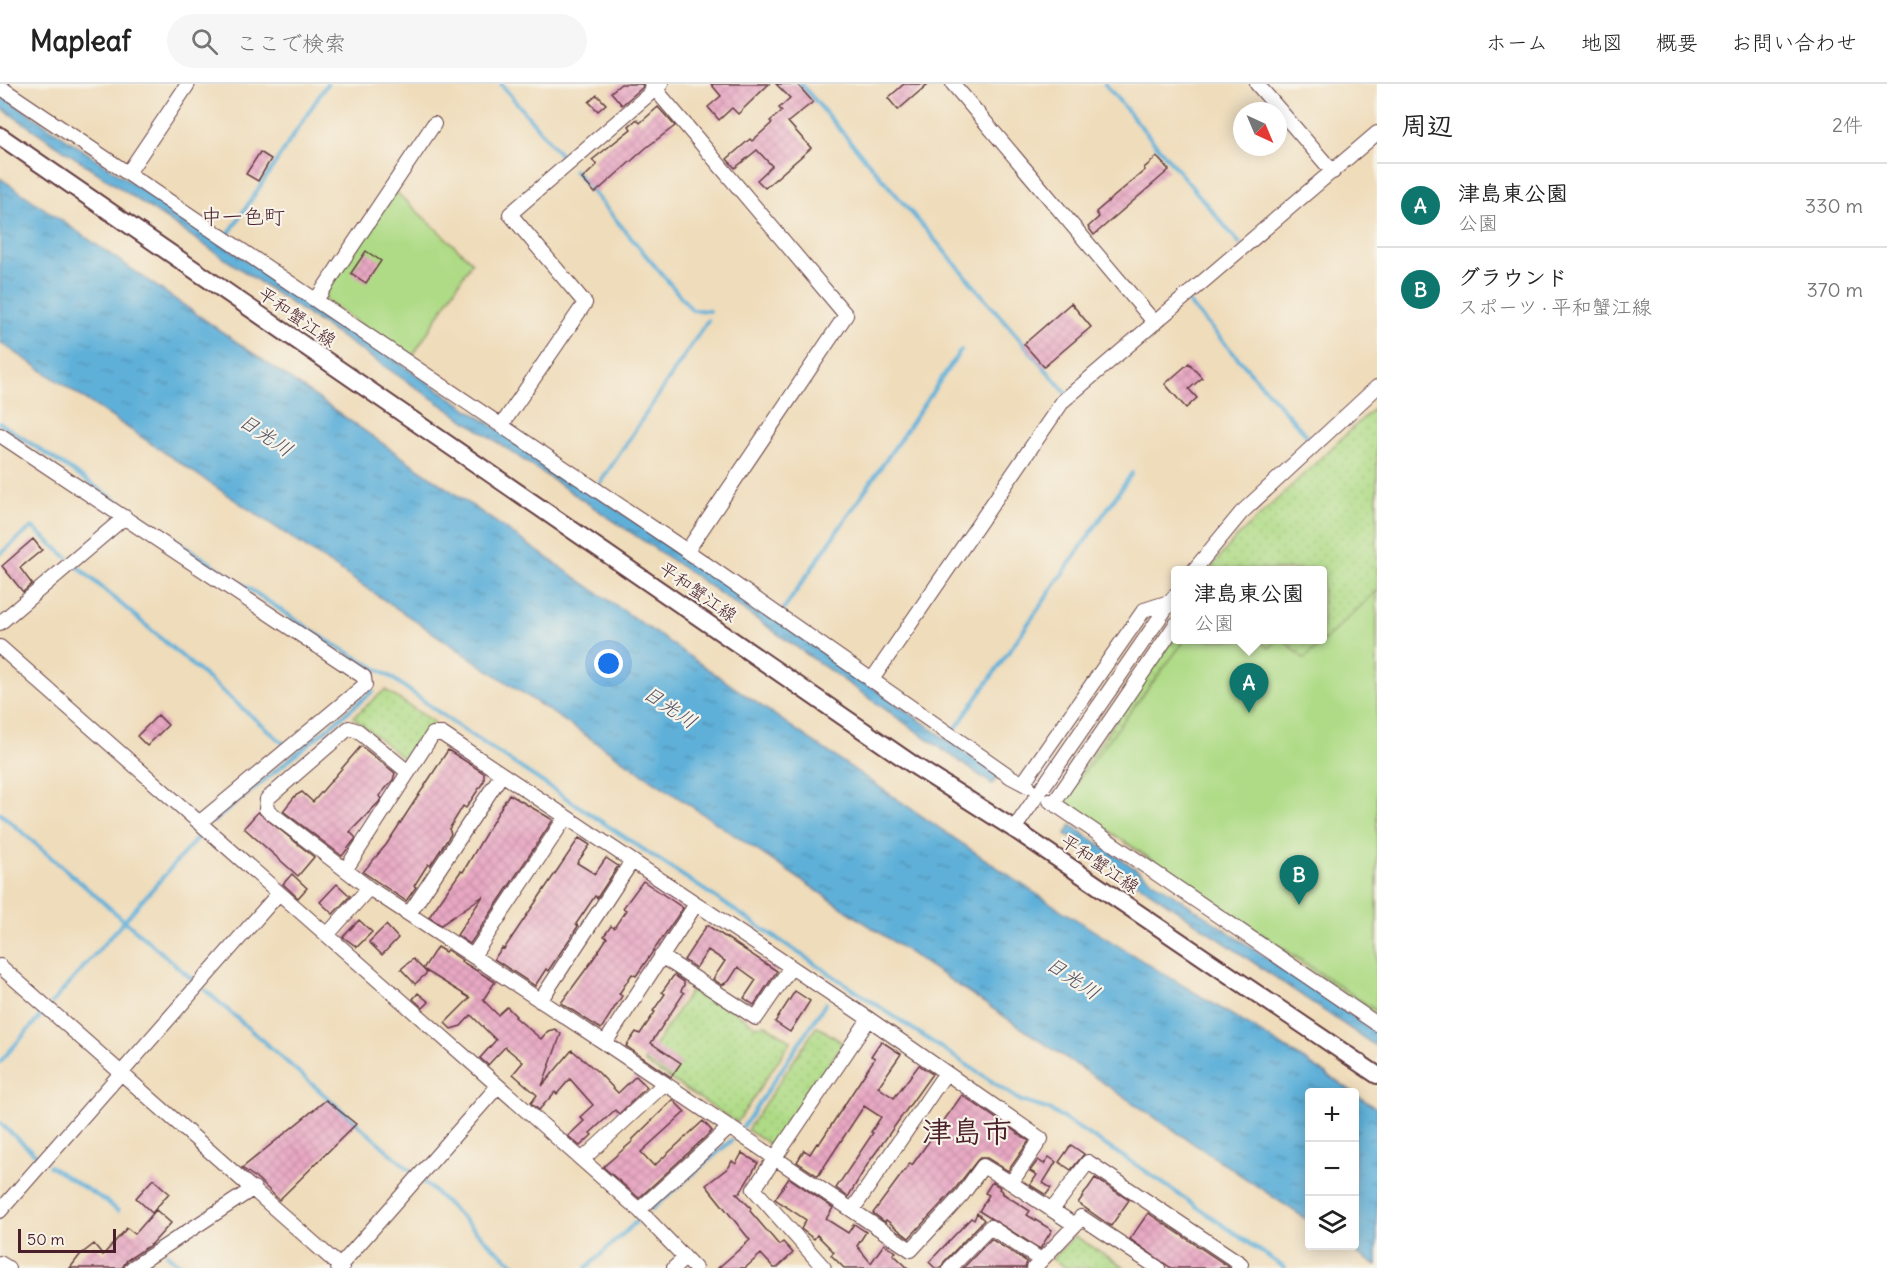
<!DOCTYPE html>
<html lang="ja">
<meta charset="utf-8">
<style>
:root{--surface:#fff;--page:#f6f6f6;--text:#222;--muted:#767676;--line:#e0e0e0;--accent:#0f766e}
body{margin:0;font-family:Delius,"Klee One",sans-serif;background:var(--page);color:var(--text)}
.controls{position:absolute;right:18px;bottom:18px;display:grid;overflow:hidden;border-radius:6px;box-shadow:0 3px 15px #0003}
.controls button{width:54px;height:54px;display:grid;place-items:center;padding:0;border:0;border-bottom:2px solid var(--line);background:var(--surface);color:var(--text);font:30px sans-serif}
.compass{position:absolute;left:1233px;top:18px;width:54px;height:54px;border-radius:50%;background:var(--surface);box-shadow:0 3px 15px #0003;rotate:136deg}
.scale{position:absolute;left:18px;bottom:15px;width:98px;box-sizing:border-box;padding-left:6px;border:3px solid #4a1f2b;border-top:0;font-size:16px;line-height:21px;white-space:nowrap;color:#4a1f2b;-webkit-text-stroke:4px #f7f3e8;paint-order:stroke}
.you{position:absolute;left:609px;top:580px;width:21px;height:21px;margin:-15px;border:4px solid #fff;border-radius:50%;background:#1a73e8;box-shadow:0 0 0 9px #1a73e833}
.badge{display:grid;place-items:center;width:39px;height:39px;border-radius:50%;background:var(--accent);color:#fff;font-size:20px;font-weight:700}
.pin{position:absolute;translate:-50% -50px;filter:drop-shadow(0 2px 3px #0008)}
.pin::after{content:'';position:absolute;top:32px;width:21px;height:18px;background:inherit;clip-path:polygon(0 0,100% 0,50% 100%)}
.popup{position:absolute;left:1171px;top:482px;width:156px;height:78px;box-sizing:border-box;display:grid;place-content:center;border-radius:6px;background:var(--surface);filter:drop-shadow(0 2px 4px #0005);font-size:20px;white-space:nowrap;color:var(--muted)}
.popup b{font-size:22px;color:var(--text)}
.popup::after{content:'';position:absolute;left:50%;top:100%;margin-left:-12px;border:12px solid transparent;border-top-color:var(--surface)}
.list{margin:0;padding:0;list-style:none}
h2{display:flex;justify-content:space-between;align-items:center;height:78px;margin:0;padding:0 24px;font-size:26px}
h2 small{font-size:20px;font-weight:400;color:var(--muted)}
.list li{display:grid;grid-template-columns:39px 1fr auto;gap:18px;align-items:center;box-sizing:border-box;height:84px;padding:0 24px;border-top:2px solid var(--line)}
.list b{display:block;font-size:22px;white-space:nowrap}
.list p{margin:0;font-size:20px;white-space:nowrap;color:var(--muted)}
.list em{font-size:20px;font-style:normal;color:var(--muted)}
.icon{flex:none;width:33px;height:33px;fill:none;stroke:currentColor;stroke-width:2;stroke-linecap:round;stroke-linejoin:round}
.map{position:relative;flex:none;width:1377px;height:1184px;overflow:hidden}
header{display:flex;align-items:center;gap:36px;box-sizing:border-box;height:84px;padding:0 30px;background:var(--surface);border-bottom:2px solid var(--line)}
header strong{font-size:28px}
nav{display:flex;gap:33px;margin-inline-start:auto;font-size:21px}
.search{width:420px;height:54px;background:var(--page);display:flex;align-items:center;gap:15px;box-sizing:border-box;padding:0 21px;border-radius:33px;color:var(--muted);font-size:22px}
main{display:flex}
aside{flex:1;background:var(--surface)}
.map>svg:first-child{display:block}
.park{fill:url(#park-dots);stroke:#7c7d58;stroke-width:1.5}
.pitch{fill:#afdb86;stroke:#7c7d58;stroke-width:1.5}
.water{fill:url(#water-ripples);stroke:#546882;stroke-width:1.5}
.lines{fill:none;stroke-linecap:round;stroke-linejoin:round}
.stream{stroke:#5eb0d9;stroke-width:4}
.building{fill:url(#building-cross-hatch)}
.minor-casing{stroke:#633b40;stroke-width:16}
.major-casing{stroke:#633b40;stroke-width:20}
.minor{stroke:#fff;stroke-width:14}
.major{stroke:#fff;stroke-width:16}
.labels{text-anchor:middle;stroke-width:4.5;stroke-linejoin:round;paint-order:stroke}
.street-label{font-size:18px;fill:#4a1f2b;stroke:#f7f3e8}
.water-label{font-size:20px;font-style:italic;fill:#515268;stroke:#f7f3e8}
.quarter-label{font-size:21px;fill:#4a1f2b;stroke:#f7f3e8}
.town-label{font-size:30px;font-weight:bold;fill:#4a1f2b;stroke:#f7f3e8}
</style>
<header>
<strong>Mapleaf</strong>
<div class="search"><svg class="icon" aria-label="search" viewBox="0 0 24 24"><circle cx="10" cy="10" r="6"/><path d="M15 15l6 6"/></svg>ここで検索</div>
<nav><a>ホーム</a><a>地図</a><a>概要</a><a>お問い合わせ</a></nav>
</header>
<main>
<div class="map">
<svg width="1377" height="1184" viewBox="0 0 1377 1184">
<defs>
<pattern id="park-dots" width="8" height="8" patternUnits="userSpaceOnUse" patternTransform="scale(1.5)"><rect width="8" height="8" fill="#afdb86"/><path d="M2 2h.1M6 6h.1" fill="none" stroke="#98bc74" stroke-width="1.8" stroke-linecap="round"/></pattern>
<pattern id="water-ripples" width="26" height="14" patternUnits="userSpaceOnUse" patternTransform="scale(1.5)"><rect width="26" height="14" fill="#5eb0d9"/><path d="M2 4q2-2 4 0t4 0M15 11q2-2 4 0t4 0" fill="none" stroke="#508fb0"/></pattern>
<pattern id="building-cross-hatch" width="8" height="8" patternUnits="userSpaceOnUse" patternTransform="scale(1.5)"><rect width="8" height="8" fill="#e8a8c3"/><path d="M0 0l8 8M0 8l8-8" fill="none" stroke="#c890a8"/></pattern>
</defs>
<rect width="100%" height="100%" fill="#f7f3e8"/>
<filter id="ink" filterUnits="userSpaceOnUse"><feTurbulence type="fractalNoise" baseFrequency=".0167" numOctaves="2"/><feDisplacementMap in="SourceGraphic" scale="12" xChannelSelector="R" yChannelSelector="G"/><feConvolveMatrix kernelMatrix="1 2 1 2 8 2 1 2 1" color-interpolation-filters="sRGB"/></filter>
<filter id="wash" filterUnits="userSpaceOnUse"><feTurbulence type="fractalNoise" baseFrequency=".008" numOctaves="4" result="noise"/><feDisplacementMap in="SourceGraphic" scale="24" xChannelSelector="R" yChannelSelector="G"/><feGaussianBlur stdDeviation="1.35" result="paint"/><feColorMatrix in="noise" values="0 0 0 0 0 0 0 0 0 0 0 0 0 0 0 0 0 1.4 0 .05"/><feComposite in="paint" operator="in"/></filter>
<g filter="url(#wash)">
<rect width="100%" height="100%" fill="#efdcba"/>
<path class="park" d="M1377,321V932L1062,715L1175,550L1176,556H1322V486H1209L1234,456Z
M385,606L434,638L411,674L405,676L353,633Z
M695,900L756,942L766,941L791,957L737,1039L644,978Z
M817,942L843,959L774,1063L747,1046Z
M1075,1152L1126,1184H1066L1052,1175Z"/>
<path class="pitch" d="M395,107L472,178L411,275L325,216V209Z
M1377,507V927L1063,716L1185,556H1257L1269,564L1279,556H1284L1304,575Z"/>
<path class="water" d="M0,10L671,462L999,692L992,700L685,485L0,23Z
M0,94C342,330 682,570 1026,803C1133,875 1247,936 1353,1008H1310L1309,1137L0,258Z
M1071,741L1377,949V963L1066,750Z
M1355,1010L1377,1025V1182L1346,1162H1354Z"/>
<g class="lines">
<path class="stream" d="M501,0L563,74
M801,0L1066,309
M1105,0L1240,160
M574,86L692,226L710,227
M228,151L327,0
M1188,218L1307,352
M0,339L326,556L391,593L452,638L1021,1017L1050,1026L1138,1082L1285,1184
M600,399L708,236
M0,470L32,443L68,474
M78,483L284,660
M784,525L961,266
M954,647L1132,389
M0,729L193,896
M213,738L373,607
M205,906L411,1087
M52,919L199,752
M0,978L44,928
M0,1039L37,1072
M743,1043L826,919
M49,1082L106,1117L118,1127
M424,1098L493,1163L519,1184
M652,1125L732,1056
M167,1170L183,1184
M586,1184L636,1138"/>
</g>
<g id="blocks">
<path class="building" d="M621,0H642L643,3L622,21L611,8Z
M711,0H769L738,30L732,24L719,36L708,23L721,12Z
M776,0H797L813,18L788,38L811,64L765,104L757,96L772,82L757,66L735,84L727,75L750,55L752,57L772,39L770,37L782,27L779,24L790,14Z
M904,0H928L898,26L888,14Z
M597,11L606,20L598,27L589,18Z
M658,23L675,42L647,63L595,109L582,95L597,81L592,76L631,45L629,42L637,35L640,39Z
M260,68L271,75L258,97L246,90Z
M1157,73L1169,86L1094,151L1088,143L1099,133L1096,128L1145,86L1144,84Z
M366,167L381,177L366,199L351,189Z
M1071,219L1091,243L1044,283L1024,260Z
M1189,279L1202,294L1189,305L1197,314L1186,324L1165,300Z
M33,455L42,466L20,484L32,500L23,508L2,482Z
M158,631L168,641L147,662L137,652Z
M361,662L395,689L393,696L379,712L381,714L379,718L350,748L356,754L342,772L283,727L295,712L302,708L313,718Z
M448,666L484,689V697L466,724L463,722L449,745L451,750L430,782L428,780L414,802L416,803L406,817L363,788L386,761Z
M509,710L553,736L470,860L457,851L483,812L441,841L429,833L461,787L463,788Z
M258,728L314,773L298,792L244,744Z
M579,754L590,761L577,779L595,790L606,774L618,782L597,814L595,812L576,840L578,842L573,850L548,887L546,885L535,902L494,875L502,864L504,865Z
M292,790L307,804L298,814L283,800Z
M643,797L683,824L636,892L632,890L619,910L622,912L601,945L561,919L592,877L607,854L604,852L611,842L614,844L626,826L623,824Z
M337,800L350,812L333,830L320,818Z
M359,836L372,848L357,863L343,853Z
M386,841L398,854L382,871L369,858Z
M707,841L777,887L754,921L744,914L756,896L738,883L729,897L722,901L713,895L725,877L708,866L696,884L684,876Z
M437,863L445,868L447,866L462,876L461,877L495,898L483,916L498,931L507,923L516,932L515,933L541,955L548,947L555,945L561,950L542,1002L572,966L598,988L618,1009L636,992L647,1003L619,1030L615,1026L590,1049L592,1051L580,1062L568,1052L584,1037L580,1033L593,1021L570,995L557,1010L555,1008L539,1026L531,1019L537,1011L513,990L523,978L505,963L488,981L480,974L496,956L471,931L461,942L451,945L445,939L470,914L423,885Z
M413,875L427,889L415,900L401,885Z
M674,891L684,898V901L681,907L684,909L651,959L681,979L671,993L626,962L636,948L640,950L655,928L653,927L665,910L662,908Z
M795,907L810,917L790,948L775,938Z
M418,909L429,918L423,924L413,915Z
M881,957L901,970L878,1003L894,1014L919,981L932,990L869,1078L848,1113L836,1104L873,1049L871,1048L881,1033L864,1022L818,1092L797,1078L804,1066L810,1070L817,1059L819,1060L875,974L871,972Z
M962,1011L1029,1057L1008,1087L987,1074H979L955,1105L909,1154L886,1136L885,1138L873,1129L910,1079L912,1081Z
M326,1016L356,1040L279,1116L259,1096L242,1084Z
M673,1016L685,1028L641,1068L654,1082L703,1037L712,1047L639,1114L603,1083L633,1057L632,1056Z
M1071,1061L1084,1070L1071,1086L1059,1078Z
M742,1069L758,1079L740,1109H736L751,1124L750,1127L779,1161L783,1158L793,1169L777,1184H774L761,1170L745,1184H718L750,1156L706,1101L729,1083L732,1077L736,1080Z
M1049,1073L1056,1078L1043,1099L1051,1104L1046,1111L1030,1101L1037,1091L1030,1087L1038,1076L1044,1080Z
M789,1094L833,1124L826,1135L848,1149L854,1140L866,1148L857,1162L871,1179L884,1160L896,1168L893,1170L908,1184H844L831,1171L834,1168L817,1151L814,1155L801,1145L806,1136L775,1115Z
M1095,1094L1129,1116L1111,1142L1078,1119Z
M153,1095L169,1109L152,1129L136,1114Z
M992,1098L1000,1103L999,1105L1003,1108L1002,1109L1030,1127L1027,1131L1052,1146L1040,1165L979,1127L989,1111L985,1109Z
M156,1126L171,1139L152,1160L127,1176L122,1184H70L80,1171L94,1160L103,1171L127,1144L135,1150Z
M977,1129L984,1136L944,1178L941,1184H935L929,1178L971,1134L974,1136Z
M1148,1129L1229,1183V1184H1171L1130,1155Z
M991,1155L1026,1177L1027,1178L1025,1184H963Z"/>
</g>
</g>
<g filter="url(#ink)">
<use href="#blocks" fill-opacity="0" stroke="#633b40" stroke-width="1.5"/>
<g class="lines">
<g class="minor-casing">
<path id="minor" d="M651,0L846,231L687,467
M953,0L1155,239
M1257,0L1333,88
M0,3L687,467L1011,693L1028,702
M128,89L188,0
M316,216L434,40
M501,342L585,219L510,130L661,0
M0,351L364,593L365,601L199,739
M1194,486L1241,429L1377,303
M0,539L125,433
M0,563L639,1126L695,1184
M871,597L1063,317L1377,49
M408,688L358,647L349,644L267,715L266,725L369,804L605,959L911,1166L962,1111L983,1082L1011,1099
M1023,699L1144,526L1169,518
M1050,717L1377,940
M1054,719L1176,540
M1014,745L1176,510
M346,785L433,650H442L869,935L1041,1055L1011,1099L1052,1126L1088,1078L1241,1180L1238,1184
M409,830L502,690
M327,851L369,804
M473,872L566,733
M661,872L756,934L791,883
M0,882L342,1184
M540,917L632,777
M605,959L696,820
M582,1076L664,1000
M853,1125L945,990
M639,1126L729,1044
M1052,1126L1075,1141L1081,1133L1158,1184
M0,1127L279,809
M0,1179L8,1184
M132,1184L254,1104
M338,1184L498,1002
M674,1184L685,1174
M824,1184L754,1105L869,935
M950,1184L990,1143L1041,1176
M1034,1184L1075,1141"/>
</g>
<g class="major-casing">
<path id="major" d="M0,52L915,682L1014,745L1377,991"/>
</g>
<use href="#minor" class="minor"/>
<use href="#major" class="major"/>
</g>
</g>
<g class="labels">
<g class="street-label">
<text transform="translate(297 233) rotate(35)" y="6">平和蟹江線</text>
<text transform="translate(698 508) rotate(35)" y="6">平和蟹江線</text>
<text transform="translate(1100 780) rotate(34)" y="6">平和蟹江線</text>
</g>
<g class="water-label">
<text transform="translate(266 351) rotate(34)" y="7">日光川</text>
<text transform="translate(670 623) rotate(34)" y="7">日光川</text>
<text transform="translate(1073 894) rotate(34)" y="7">日光川</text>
</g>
<g class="quarter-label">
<text x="243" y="140">中一色町</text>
</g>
<g class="town-label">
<text x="967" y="1058">津島市</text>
</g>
</g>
</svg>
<div class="controls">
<button>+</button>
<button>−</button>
<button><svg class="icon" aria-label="layers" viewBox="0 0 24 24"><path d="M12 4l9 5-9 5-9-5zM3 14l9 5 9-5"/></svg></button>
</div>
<svg class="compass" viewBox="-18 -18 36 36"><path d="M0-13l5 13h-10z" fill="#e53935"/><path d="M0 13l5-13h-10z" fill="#767676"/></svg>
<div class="scale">50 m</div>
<div class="you"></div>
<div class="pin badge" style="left:1249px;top:629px">A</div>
<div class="popup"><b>津島東公園</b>公園</div>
<div class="pin badge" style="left:1299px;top:821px">B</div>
</div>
<aside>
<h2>周辺<small>2件</small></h2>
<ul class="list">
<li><span class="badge">A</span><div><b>津島東公園</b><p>公園</p></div><em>330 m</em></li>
<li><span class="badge">B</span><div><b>グラウンド</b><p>スポーツ · 平和蟹江線</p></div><em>370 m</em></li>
</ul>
</aside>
</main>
